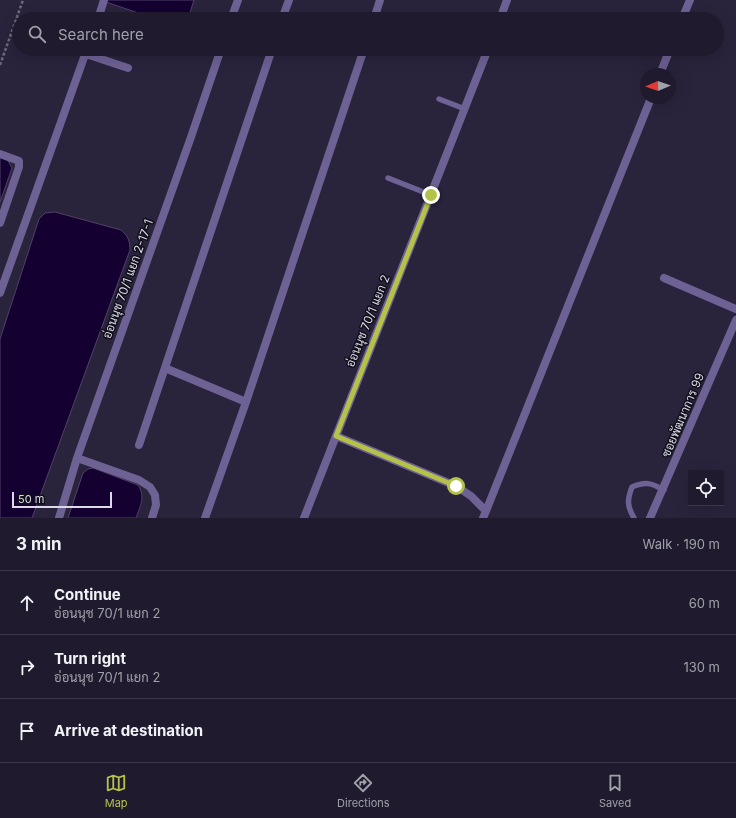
<!DOCTYPE html>
<meta charset="utf-8">
<style>
:root{--surface:#1f1a2d;--page:#2c2739;--text:#f1f3f6;--muted:#a1a1aa;--line:#3c3849;--accent:#b5c24a}
body{margin:0;font-family:Inter,Sarabun,sans-serif;background:var(--page);color:var(--text)}
.controls{position:absolute;right:12px;bottom:12px;display:grid;overflow:hidden;border-radius:0px;box-shadow:0 4px 16px #0002}
.controls button{width:36px;height:36px;display:grid;place-items:center;padding:0;border:0;border-bottom:1px solid var(--line);background:var(--surface);color:var(--text);font:20px sans-serif}
.compass{position:absolute;left:640px;top:68px;width:36px;height:36px;border-radius:50%;background:var(--surface);box-shadow:0 4px 16px #0002;rotate:268deg}
.scale{position:absolute;left:12px;bottom:10px;width:100px;box-sizing:border-box;padding-left:4px;border:2px solid #dcd9ea;border-top:0;font-size:11px;line-height:14px;white-space:nowrap;color:#dcd9ea;-webkit-text-stroke:3px #110f1a;paint-order:stroke}
.stop{position:absolute;width:12px;height:12px;margin:-9px;border:3px solid #b5c24a;border-radius:50%;background:#fff}
.stop.end{background:#b5c24a;border-color:#fff;box-shadow:0 1px 4px #0008}
.list{margin:0;padding:0;list-style:none}
h2{display:flex;justify-content:space-between;align-items:center;height:52px;margin:0;padding:0 16px;font-size:17px}
h2 small{font-size:13px;font-weight:400;color:var(--muted)}
.list li{display:grid;grid-template-columns:26px 1fr auto;gap:12px;align-items:center;box-sizing:border-box;height:64px;padding:0 16px;border-top:1px solid var(--line)}
.list b{display:block;font-size:15px;white-space:nowrap}
.list p{margin:0;font-size:13px;white-space:nowrap;color:var(--muted)}
.list em{font-size:13px;font-style:normal;color:var(--muted)}
.icon{flex:none;width:22px;height:22px;fill:none;stroke:currentColor;stroke-width:2;stroke-linecap:round;stroke-linejoin:round}
.map{position:relative;flex:none;width:736px;height:518px;overflow:hidden}
.search{position:absolute;background:var(--surface);box-shadow:0 4px 16px #0002;left:12px;right:12px;top:12px;height:44px;display:flex;align-items:center;gap:10px;box-sizing:border-box;padding:0 14px;border-radius:22px;color:var(--muted);font-size:15px}
.sheet{height:244px;background:var(--surface)}
nav{display:flex;justify-content:space-around;align-items:center;box-sizing:border-box;height:56px;border-top:1px solid var(--line);background:var(--surface);font-size:11px;color:var(--muted)}
nav a{display:grid;justify-items:center;gap:2px}
nav .on{color:var(--accent)}
.map>svg:first-child{display:block}
.water{fill:#140031;stroke:#504168}
.lines{fill:none;stroke-linecap:round;stroke-linejoin:round}
.path{stroke:#6d687e;stroke-width:2.5;stroke-dasharray:3 2;stroke-linecap:butt}
.service{stroke:#6e6194;stroke-width:5.5}
.minor{stroke:#6e6194;stroke-width:8}
.route{stroke:#b5c24a;stroke-width:5}
.labels{text-anchor:middle;stroke-width:3;stroke-linejoin:round;paint-order:stroke}
.street-label{font-size:12px;fill:#dcd9ea;stroke:#110f1a}
</style>
<div class="map">
<svg width="736" height="518" viewBox="0 0 736 518">
<rect width="100%" height="100%" fill="#29233c"/>
<path class="water" d="M104,0H194L188,19H156L103,1Z
M0,155L7,159L12,168L0,202Z
M55,212L121,230C128,236 130,241 130,250L32,518H0V339L39,219L45,213Z
M93,468L138,485C146,497 140,506 136,518H68L83,473L88,469Z"/>
<g class="lines">
<path class="path" d="M0,65L23,0"/>
<path class="service" d="M439,99L465,109
M388,178L431,195
M634,518C627,506 627,500 632,487C646,481 651,483 664,490"/>
<path class="minor" d="M98,19L104,0
M231,19L238,0
M282,19L289,0
M374,19L380,0
M500,19L507,0
M682,19L690,0
M86,54L128,68
M660,74L670,49
M0,154L19,161V167L0,223
M664,278L736,309
M0,293L87,49
M165,368L246,402
M139,445L272,49
M77,458L139,480L150,487L155,495L156,505L152,518
M486,511L651,98
M59,518L77,458L191,137L221,49
M205,518L246,402L364,49
M304,518L336,436
M483,518L486,511L471,496L456,486L336,436L488,49
M650,518L736,320"/>
</g>
<g class="lines">
<path class="route" d="M431,195L336,436L456,486"/>
</g>
<g class="labels">
<g class="street-label">
<text transform="translate(128 279) rotate(-70)" y="4">อ่อนนุช 70/1 แยก 2-17-1</text>
<text transform="translate(368 321) rotate(-68)" y="4">อ่อนนุช 70/1 แยก 2</text>
<text transform="translate(683 415) rotate(-67)" y="4">ซอยพัฒนาการ 99</text>
</g>
</g>
</svg>
<div class="controls">
<button><svg class="icon" aria-label="locate" viewBox="0 0 24 24"><circle cx="12" cy="12" r="6"/><path d="M12 2v4M12 18v4M2 12h4M18 12h4"/></svg></button>
</div>
<svg class="compass" viewBox="-18 -18 36 36"><path d="M0-13l5 13h-10z" fill="#e53935"/><path d="M0 13l5-13h-10z" fill="#a1a1aa"/></svg>
<div class="scale">50 m</div>
<div class="stop" style="left:456px;top:486px"></div>
<div class="stop end" style="left:431px;top:195px"></div>
<div class="search"><svg class="icon" aria-label="search" viewBox="0 0 24 24"><circle cx="10" cy="10" r="6"/><path d="M15 15l6 6"/></svg>Search here</div>
</div>
<section class="sheet">
<h2>3 min<small>Walk · 190 m</small></h2>
<ul class="list">
<li><svg class="icon" aria-label="ahead" viewBox="0 0 24 24"><path d="M12 20V5M6 11l6-6 6 6"/></svg><div><b>Continue</b><p>อ่อนนุช 70/1 แยก 2</p></div><em>60 m</em></li>
<li><svg class="icon" aria-label="right" viewBox="0 0 24 24"><path d="M7 20v-9h11M14 6l5 5-5 5"/></svg><div><b>Turn right</b><p>อ่อนนุช 70/1 แยก 2</p></div><em>130 m</em></li>
<li><svg class="icon" aria-label="arrive" viewBox="0 0 24 24"><path d="M6 21V4h12l-3 4 3 4H6"/></svg><div><b>Arrive at destination</b></div></li>
</ul>
</section>
<nav>
<a class="on"><svg class="icon" aria-label="map" viewBox="0 0 24 24"><path d="M3 6l6-2 6 2 6-2v14l-6 2-6-2-6 2zM9 4v14M15 6v14"/></svg>Map</a>
<a><svg class="icon" aria-label="directions" viewBox="0 0 24 24"><path d="M12 3l9 9-9 9-9-9zM9 14v-3h6M13 9l2 2-2 2"/></svg>Directions</a>
<a><svg class="icon" aria-label="saved" viewBox="0 0 24 24"><path d="M7 4h10v16l-5-4-5 4z"/></svg>Saved</a>
</nav>
